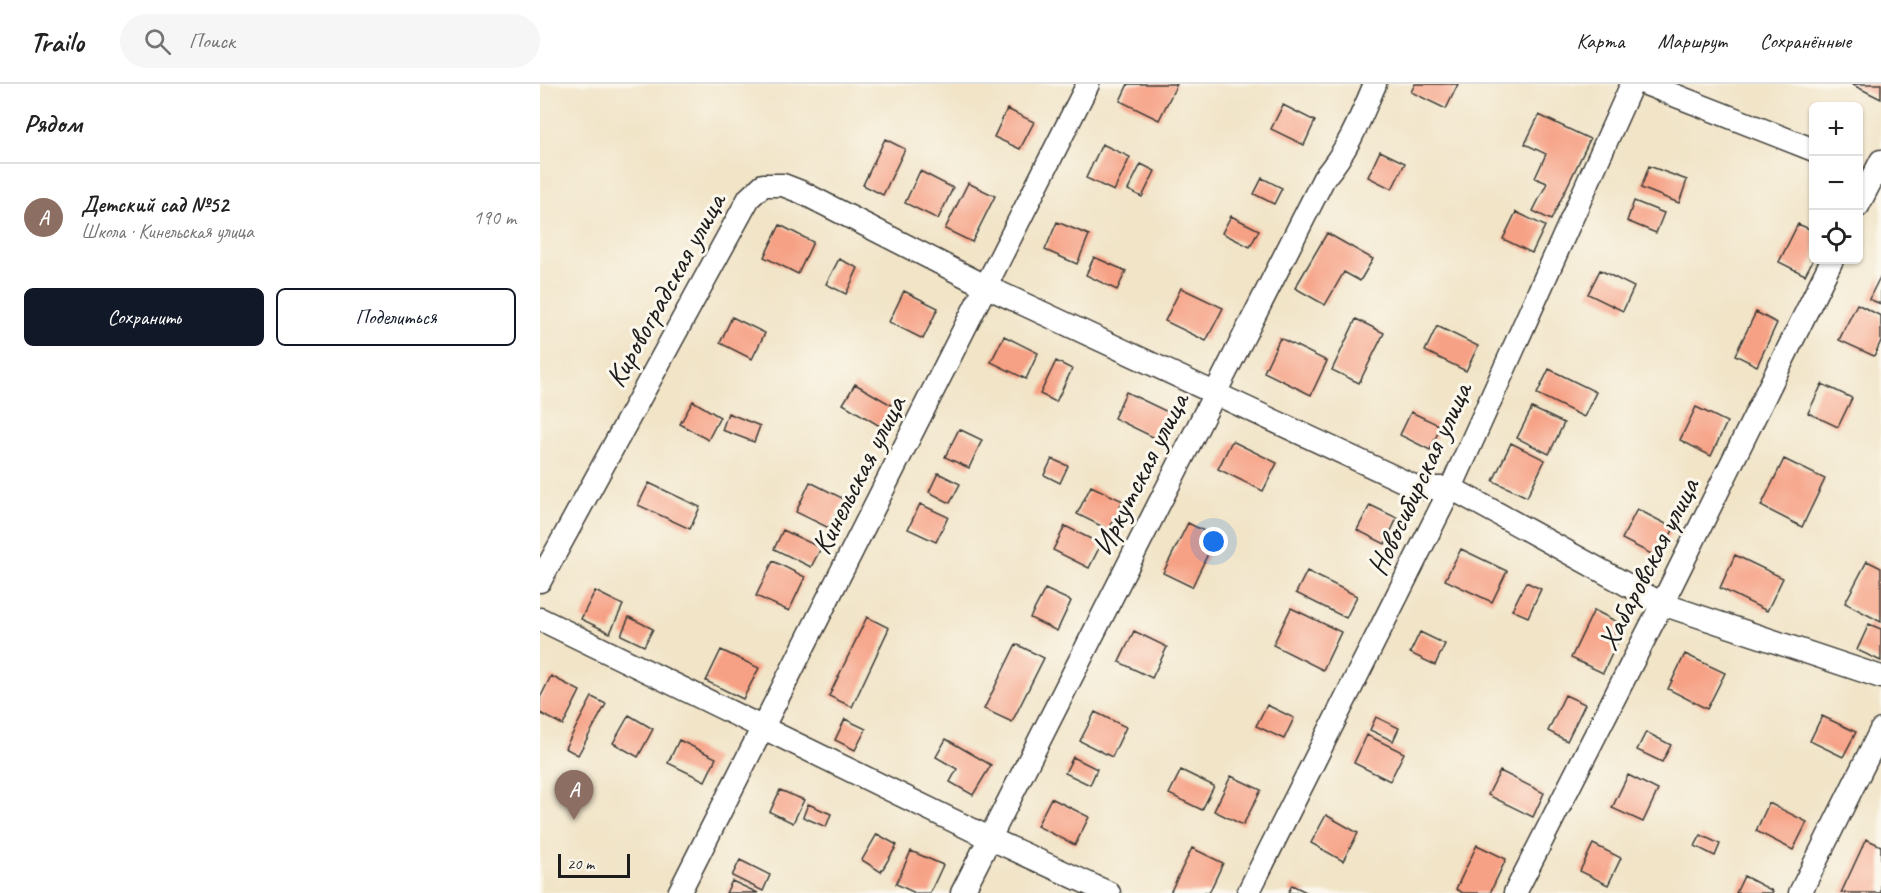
<!DOCTYPE html>
<html lang="ru">
<meta charset="utf-8">
<style>
:root{--surface:#fff;--page:#f6f6f6;--text:#222;--muted:#767676;--line:#e0e0e0;--accent:#111827}
body{margin:0;font-family:Caveat,sans-serif;background:var(--page);color:var(--text)}
.controls{position:absolute;right:18px;top:18px;display:grid;overflow:hidden;border-radius:9px;box-shadow:0 2px 4px #0004}
.controls button{width:54px;height:54px;display:grid;place-items:center;padding:0;border:0;border-bottom:2px solid var(--line);background:var(--surface);color:var(--text);font:30px sans-serif}
.scale{position:absolute;left:18px;bottom:15px;width:72px;box-sizing:border-box;padding-left:6px;border:3px solid #1c1c1c;border-top:0;font-size:16px;line-height:21px;white-space:nowrap;color:#1c1c1c;-webkit-text-stroke:4px #fbf7ec;paint-order:stroke}
.you{position:absolute;left:674px;top:458px;width:21px;height:21px;margin:-15px;border:4px solid #fff;border-radius:50%;background:#1a73e8;box-shadow:0 0 0 9px #1a73e833}
.badge{display:grid;place-items:center;width:39px;height:39px;border-radius:50%;background:var(--accent);color:#fff;font-size:20px;font-weight:700}
.pin{position:absolute;translate:-50% -50px;filter:drop-shadow(0 2px 3px #0008)}
.pin::after{content:'';position:absolute;top:32px;width:21px;height:18px;background:inherit;clip-path:polygon(0 0,100% 0,50% 100%)}
.list{margin:0;padding:0;list-style:none}
h2{display:flex;justify-content:space-between;align-items:center;height:78px;margin:0;padding:0 24px;font-size:26px}
h2 small{font-size:20px;font-weight:400;color:var(--muted)}
.list li{display:grid;grid-template-columns:39px 1fr auto;gap:18px;align-items:center;box-sizing:border-box;height:108px;padding:0 24px;border-top:2px solid var(--line)}
.list b{display:block;font-size:22px;white-space:nowrap}
.list p{margin:0;font-size:20px;white-space:nowrap;color:var(--muted)}
.list em{font-size:20px;font-style:normal;color:var(--muted)}
.actions{display:flex;gap:12px;padding:18px 24px}
.actions a{flex:1;padding:14px 0;border:2px solid var(--accent);border-radius:9px;text-align:center;font-size:21px;color:var(--accent)}
.actions .main{background:var(--accent);color:#fff}
.icon{flex:none;width:33px;height:33px;fill:none;stroke:currentColor;stroke-width:2;stroke-linecap:round;stroke-linejoin:round}
.map{position:relative;flex:none;width:1341px;height:809px;overflow:hidden}
header{display:flex;align-items:center;gap:36px;box-sizing:border-box;height:84px;padding:0 30px;background:var(--surface);border-bottom:2px solid var(--line)}
header strong{font-size:28px}
nav{display:flex;gap:33px;margin-inline-start:auto;font-size:21px}
.search{width:420px;height:54px;background:var(--page);display:flex;align-items:center;gap:15px;box-sizing:border-box;padding:0 21px;border-radius:33px;color:var(--muted);font-size:22px}
main{display:flex}
aside{flex:1;background:var(--surface)}
.map>svg:first-child{display:block}
.building{fill:#f6a185}
.lines{fill:none;stroke-linecap:round;stroke-linejoin:round}
.street-casing{stroke:#3c3a36;stroke-width:25}
.street{stroke:#fff;stroke-width:22}
.labels{text-anchor:middle;stroke-width:6;stroke-linejoin:round;paint-order:stroke}
.street-label{font-size:30px;fill:#1c1c1c;stroke:#fbf7ec}
</style>
<header>
<strong>Trailo</strong>
<div class="search"><svg class="icon" aria-label="search" viewBox="0 0 24 24"><circle cx="10" cy="10" r="6"/><path d="M15 15l6 6"/></svg>Поиск</div>
<nav><a>Карта</a><a>Маршрут</a><a>Сохранённые</a></nav>
</header>
<main>
<aside>
<h2>Рядом<small></small></h2>
<ul class="list">
<li><span class="badge" style="background:#8d6e63">A</span><div><b>Детский сад №52</b><p>Школа · Кинельская улица</p></div><em>190 m</em></li>
</ul>
<div class="actions"><a class="main">Сохранить</a><a>Поделиться</a></div>
</aside>
<div class="map">
<svg width="1341" height="809" viewBox="0 0 1341 809">
<rect width="100%" height="100%" fill="#fbf7ec"/>
<filter id="ink" filterUnits="userSpaceOnUse"><feTurbulence type="fractalNoise" baseFrequency=".0167" numOctaves="2"/><feDisplacementMap in="SourceGraphic" scale="12" xChannelSelector="R" yChannelSelector="G"/><feConvolveMatrix kernelMatrix="1 2 1 2 8 2 1 2 1" color-interpolation-filters="sRGB"/></filter>
<filter id="wash" filterUnits="userSpaceOnUse"><feTurbulence type="fractalNoise" baseFrequency=".008" numOctaves="4" result="noise"/><feDisplacementMap in="SourceGraphic" scale="24" xChannelSelector="R" yChannelSelector="G"/><feGaussianBlur stdDeviation="1.35" result="paint"/><feColorMatrix in="noise" values="0 0 0 0 0 0 0 0 0 0 0 0 0 0 0 0 0 1.4 0 .05"/><feComposite in="paint" operator="in"/></filter>
<g filter="url(#wash)">
<rect width="100%" height="100%" fill="#f1e4c7"/>
<g id="blocks">
<path class="building" d="M588,0H637L619,36L580,17Z
M875,0H918L906,25L871,8Z
M1311,0H1341V15Z
M743,21L775,37L764,61L731,45Z
M467,25L494,38L480,65L454,53Z
M999,31L1050,55L1011,136L993,127L1007,99L995,94L1006,70L985,60Z
M345,55L365,65L343,111L323,101Z
M562,60L590,73L574,107L546,94Z
M840,67L865,79L852,105L828,93Z
M601,80L615,87L602,113L588,106Z
M1109,82L1147,96L1139,119L1101,104Z
M380,87L413,104L398,135L365,119Z
M722,94L742,104L734,120L714,110Z
M428,99L455,112L432,158L405,145Z
M1094,117L1124,129L1116,149L1087,137Z
M976,128L1005,142L992,169L963,155Z
M691,132L719,146L710,163L682,149Z
M517,138L549,151L537,180L505,166Z
M1258,140L1274,147V174L1265,191L1239,178Z
M240,141L273,158L258,190L224,173Z
M787,149L833,175L820,197L804,188L785,221L755,204Z
M554,173L586,187L577,206L546,191Z
M299,175L318,184L306,210L286,200Z
M1060,186L1094,203L1083,227L1048,210Z
M1341,191V220L1329,215Z
M641,204L683,224L666,257L625,237Z
M364,207L398,224L383,255L349,238Z
M1317,220L1341,232V257L1334,272L1299,256Z
M1216,228L1237,239L1217,282L1195,271Z
M192,233L225,249L212,275L180,259Z
M816,235L844,249L819,299L792,286Z
M897,242L938,262L926,287L885,267Z
M464,252L498,269L486,295L451,278Z
M740,254L787,277L771,311L724,288Z
M516,277L532,285L516,318L500,310Z
M1009,285L1056,308L1044,333L997,310Z
M315,300L355,323L343,344L303,320Z
M1282,300L1312,314L1298,343L1268,329Z
M586,308L630,329L617,355L574,334Z
M153,317L180,333L168,356L140,340Z
M1156,323L1187,338L1171,372L1140,356Z
M992,324L1024,339L1009,370L977,354Z
M871,328L901,342L890,366L860,351Z
M188,329L220,342L214,358L182,346Z
M419,345L442,356L429,384L405,373Z
M692,357L737,379L723,407L678,385Z
M971,359L1005,376L987,413L953,397Z
M512,375L528,382L520,399L504,391Z
M1244,375L1285,395L1262,443L1221,422Z
M398,389L420,400L410,419L389,408Z
M270,398L304,415L289,444L256,428Z
M109,399L160,423L150,445L98,421Z
M551,402L583,417L569,446L537,430Z
M380,420L408,433L396,458L368,445Z
M830,421L857,434L845,460L817,446Z
M1097,425L1134,444L1119,474L1082,455Z
M648,439L676,453L652,503L623,489Z
M525,442L561,460L549,484L513,466Z
M243,446L281,464L271,483L234,465Z
M921,465L967,487L952,518L905,496Z
M1195,471L1243,494L1227,527L1180,504Z
M233,477L265,493L249,527L216,512Z
M1327,477L1341,484V538L1305,519Z
M767,487L817,512L806,534L756,509Z
M986,498L1001,505L988,533L972,526Z
M505,505L531,517L517,547L490,534Z
M55,507L83,521L70,549L41,535Z
M751,524L801,548L783,586L733,561Z
M1054,526L1085,542L1063,589L1031,574Z
M89,533L113,545L104,562L81,551Z
M327,533L349,544L312,623L289,612Z
M1329,540L1341,545V577L1317,566Z
M594,547L627,563L612,594L579,578Z
M880,548L905,560L895,581L870,569Z
M476,560L504,574L472,638L444,625Z
M181,566L219,584L203,615L166,597Z
M1145,570L1185,589L1167,625L1128,605Z
M11,592L40,607L23,641L0,629V614Z
M1025,611L1045,620L1027,657L1008,647Z
M52,613L66,620L38,671L25,664Z
M727,621L754,634L744,655L716,642Z
M555,628L586,643L572,673L540,657Z
M89,631L113,645L98,673L73,659Z
M1282,632L1316,648L1303,673L1270,657Z
M836,633L859,644L853,657L830,646Z
M305,635L326,645L315,666L295,656Z
M1106,648L1131,661L1122,678L1097,666Z
M827,651L864,669L850,697L814,679Z
M406,655L451,681L433,711L410,698L417,685L396,673Z
M139,656L176,674L165,697L128,679Z
M533,673L557,685L550,701L525,689Z
M641,686L674,702L662,726L629,710Z
M960,687L1004,709L993,733L948,711Z
M1088,691L1118,706L1103,738L1072,724Z
M691,692L721,706L703,741L674,727Z
M240,706L264,716L253,739L230,728Z
M511,714L549,733L535,761L497,742Z
M1229,719L1267,738L1253,766L1216,747Z
M268,720L291,730L286,743L263,733Z
M786,731L818,749L803,777L771,759Z
M337,750L357,761L341,788L322,776Z
M1161,751L1180,760L1175,772L1155,762Z
M1326,755L1341,762V809H1301Z
M1053,760L1081,774L1068,801L1040,787Z
M937,761L966,775L950,809H923L916,805Z
M652,764L683,779L669,809H630Z
M371,767L403,781L390,809H375L356,800Z
M200,776L230,791L223,807L192,792Z
M1204,792L1233,807L1232,809H1196Z
M192,797L218,809H186Z
M752,801L768,809H748Z"/>
</g>
</g>
<g filter="url(#ink)">
<use href="#blocks" fill-opacity="0" stroke="#3c3a36" stroke-width="1.5"/>
<g class="lines">
<g class="street-casing">
<path id="street" d="M1106,0L1274,66
M1318,122L1341,77
M0,497L209,114L223,101H243L261,108L447,203L878,404H911L1122,520L1341,593
M0,535L449,754L569,809
M139,809L548,0
M422,809L784,94C809,64 820,35 835,0
M708,809L911,404L1092,0
M975,809L1122,520L1292,176
M1260,809L1341,646"/>
</g>
<use href="#street" class="street"/>
</g>
</g>
<g class="labels">
<g class="street-label">
<text transform="translate(125 206) rotate(-61)" y="10">Кировоградская улица</text>
<text transform="translate(600 390) rotate(-63)" y="10">Иркутская улица</text>
<text transform="translate(318 391) rotate(-63)" y="10">Кинельская улица</text>
<text transform="translate(879 395) rotate(-65)" y="10">Новосибирская улица</text>
<text transform="translate(1108 480) rotate(-63)" y="10">Хабаровская улица</text>
</g>
</g>
</svg>
<div class="controls">
<button>+</button>
<button>−</button>
<button><svg class="icon" aria-label="locate" viewBox="0 0 24 24"><circle cx="12" cy="12" r="6"/><path d="M12 2v4M12 18v4M2 12h4M18 12h4"/></svg></button>
</div>
<div class="scale">20 m</div>
<div class="you"></div>
<div class="pin badge" style="left:34px;top:736px;background:#8d6e63">A</div>
</div>
</main>
